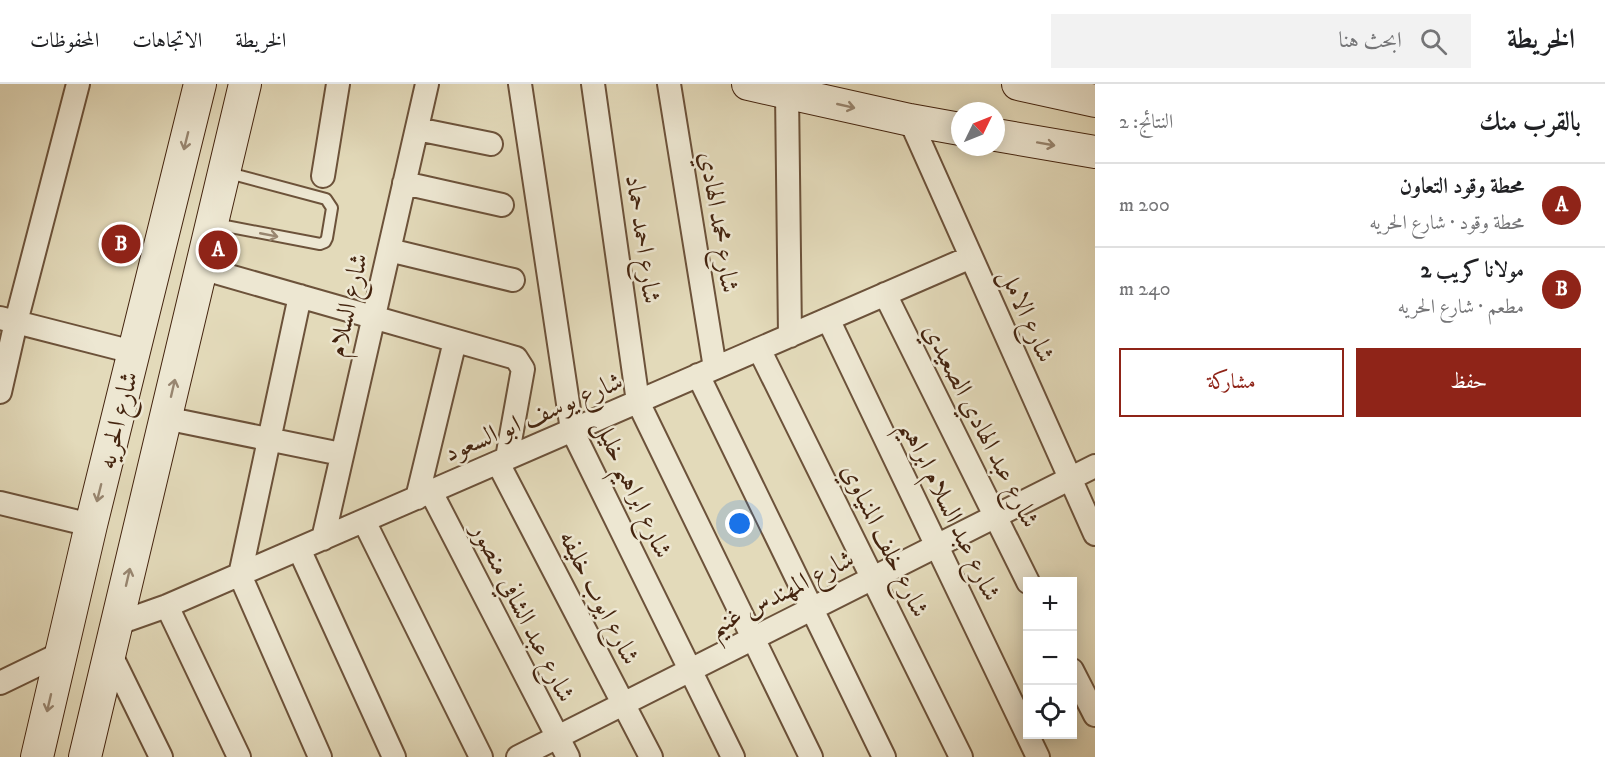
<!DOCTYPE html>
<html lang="ar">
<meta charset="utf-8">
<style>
:root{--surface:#fff;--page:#f2f2f2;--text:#202124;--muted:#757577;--line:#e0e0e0;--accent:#8f2418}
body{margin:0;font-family:"IM FELL DW Pica",Amiri,serif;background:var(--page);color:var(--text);direction:rtl}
.controls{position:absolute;right:18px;bottom:18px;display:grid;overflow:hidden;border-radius:0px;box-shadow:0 3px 15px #0003}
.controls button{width:54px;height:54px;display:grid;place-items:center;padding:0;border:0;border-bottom:2px solid var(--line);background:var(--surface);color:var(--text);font:30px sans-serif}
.compass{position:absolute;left:951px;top:18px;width:54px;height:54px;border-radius:50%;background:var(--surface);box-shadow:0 3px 15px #0003;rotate:47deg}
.you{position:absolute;left:740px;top:440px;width:21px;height:21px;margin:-15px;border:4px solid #fff;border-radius:50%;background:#1a73e8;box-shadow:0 0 0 9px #1a73e833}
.badge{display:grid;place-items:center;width:39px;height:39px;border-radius:50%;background:var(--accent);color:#fff;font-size:20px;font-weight:700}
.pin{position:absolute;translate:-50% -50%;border:3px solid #fff;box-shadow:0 2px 6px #0006}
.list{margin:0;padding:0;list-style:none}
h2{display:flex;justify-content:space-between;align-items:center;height:78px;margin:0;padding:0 24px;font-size:26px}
h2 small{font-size:20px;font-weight:400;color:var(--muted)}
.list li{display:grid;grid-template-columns:39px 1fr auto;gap:18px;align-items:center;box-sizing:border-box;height:84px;padding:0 24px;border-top:2px solid var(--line)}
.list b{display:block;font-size:22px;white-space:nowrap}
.list p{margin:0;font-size:20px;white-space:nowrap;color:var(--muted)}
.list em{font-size:20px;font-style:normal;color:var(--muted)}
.actions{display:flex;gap:12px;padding:18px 24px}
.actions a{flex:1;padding:14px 0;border:2px solid var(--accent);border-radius:0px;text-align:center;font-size:21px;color:var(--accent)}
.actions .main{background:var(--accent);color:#fff}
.icon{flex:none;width:33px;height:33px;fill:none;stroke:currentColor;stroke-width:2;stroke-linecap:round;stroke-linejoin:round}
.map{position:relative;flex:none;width:1095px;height:673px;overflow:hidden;direction:ltr}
header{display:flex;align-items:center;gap:36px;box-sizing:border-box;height:84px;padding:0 30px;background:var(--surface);border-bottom:2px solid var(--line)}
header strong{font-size:28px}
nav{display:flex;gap:33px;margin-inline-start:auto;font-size:21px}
.search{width:420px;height:54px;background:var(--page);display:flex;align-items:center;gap:15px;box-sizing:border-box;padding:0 21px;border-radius:0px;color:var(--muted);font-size:22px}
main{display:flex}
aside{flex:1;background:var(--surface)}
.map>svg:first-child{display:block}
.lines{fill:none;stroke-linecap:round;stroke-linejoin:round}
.lane-casing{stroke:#6c523a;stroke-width:14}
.street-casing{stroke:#6c523a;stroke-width:26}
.secondary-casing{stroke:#44240f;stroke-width:34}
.lane{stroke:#ede7d2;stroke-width:10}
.street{stroke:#ede7d2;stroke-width:22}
.secondary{stroke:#ede7d2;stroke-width:32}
.oneway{stroke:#988670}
.labels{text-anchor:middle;stroke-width:5;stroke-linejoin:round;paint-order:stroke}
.street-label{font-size:26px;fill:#44240f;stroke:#ede7d2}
</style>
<header>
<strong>الخريطة</strong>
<div class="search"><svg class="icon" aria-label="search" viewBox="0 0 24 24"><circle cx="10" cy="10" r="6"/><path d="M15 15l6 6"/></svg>ابحث هنا</div>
<nav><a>الخريطة</a><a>الاتجاهات</a><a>المحفوظات</a></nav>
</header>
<main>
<aside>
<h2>بالقرب منك<small>النتائج: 2</small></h2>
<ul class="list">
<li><span class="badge">A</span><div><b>محطة وقود التعاون</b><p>محطة وقود · شارع الحريه</p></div><em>200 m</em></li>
<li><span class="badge">B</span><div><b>مولانا كريب 2</b><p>مطعم · شارع الحريه</p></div><em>240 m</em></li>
</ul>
<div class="actions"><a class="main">حفظ</a><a>مشاركة</a></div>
</aside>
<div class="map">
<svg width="1095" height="673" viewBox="0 0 1095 673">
<rect width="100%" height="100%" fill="#e3daba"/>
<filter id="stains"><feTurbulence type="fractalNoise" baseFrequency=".00333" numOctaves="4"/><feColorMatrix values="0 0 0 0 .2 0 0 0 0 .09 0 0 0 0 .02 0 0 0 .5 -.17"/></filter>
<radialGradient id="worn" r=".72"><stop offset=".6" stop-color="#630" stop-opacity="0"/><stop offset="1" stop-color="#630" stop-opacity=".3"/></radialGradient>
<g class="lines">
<g class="lane-casing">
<path id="lane" d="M215,140L320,160L325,158L327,154L332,124L326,115L225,88"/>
</g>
<g class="street-casing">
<path id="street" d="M520,0L572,346L733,673
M593,0L638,318L811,673
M669,0L715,284
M787,9L790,252
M910,36L1095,450
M417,45L491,60
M323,92L338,0
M404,99L502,121
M389,166L513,196
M201,184L516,274L523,285L507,374
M885,210L1028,498
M300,212L240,491L320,673
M0,234L133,268
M828,235L1038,673
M759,265L961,673
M698,291L884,673
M0,308L16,238L78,0
M165,334L341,370
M498,379L651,673
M431,408L568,673
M417,414L455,257
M0,419L91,441
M364,437L481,673
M323,455L427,0
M299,465L394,673
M167,522L239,673
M116,540L167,522L971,173
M110,569L161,673
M1072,586L1095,631
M0,599L60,570
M518,673L1095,382"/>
</g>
<g class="secondary-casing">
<path id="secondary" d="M748,0L910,36L960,45
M1018,0L1095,17
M996,51L1095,68
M37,673L91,441L200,0
M85,673L245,0"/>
</g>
<use href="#lane" class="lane"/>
<use href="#street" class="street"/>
<use href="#secondary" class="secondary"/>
</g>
<defs><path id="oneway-shaft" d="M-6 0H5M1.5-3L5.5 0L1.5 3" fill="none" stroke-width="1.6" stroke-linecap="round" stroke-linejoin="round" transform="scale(1.5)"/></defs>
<g class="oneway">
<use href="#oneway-shaft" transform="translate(846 22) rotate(13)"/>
<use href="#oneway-shaft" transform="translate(186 57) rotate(104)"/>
<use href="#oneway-shaft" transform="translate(1046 60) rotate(10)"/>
<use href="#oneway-shaft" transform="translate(269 151) rotate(11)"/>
<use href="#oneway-shaft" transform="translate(173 304) rotate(-77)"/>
<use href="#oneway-shaft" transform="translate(99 409) rotate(104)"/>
<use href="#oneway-shaft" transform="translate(128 493) rotate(-77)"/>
<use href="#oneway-shaft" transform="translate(49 619) rotate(103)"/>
</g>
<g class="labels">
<g class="street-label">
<text transform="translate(720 138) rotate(81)" y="9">شارع محمد الهادي</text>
<text transform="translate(644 155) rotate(82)" y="9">شارع احمد حماد</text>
<text transform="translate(347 221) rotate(-77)" y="9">شارع السلام</text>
<text transform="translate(1028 231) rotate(66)" y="9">شارع الامل</text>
<text transform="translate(533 332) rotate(-23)" y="9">شارع يوسف ابو السعود</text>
<text transform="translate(117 336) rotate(-76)" y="9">شارع الحريه</text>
<text transform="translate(982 341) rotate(63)" y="9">شارع عبد الهادي الصعيدي</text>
<text transform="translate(634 404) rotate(65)" y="9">شارع ابراهيم خليل</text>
<text transform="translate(951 426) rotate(64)" y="9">شارع عبد السلام ابراهيم</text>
<text transform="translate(886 456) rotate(64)" y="9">شارع خلف المنياوي</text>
<text transform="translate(781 508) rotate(-27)" y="9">شارع المهندس غنيم</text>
<text transform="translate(600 513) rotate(63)" y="9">شارع ايوب خليفه</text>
<text transform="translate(524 528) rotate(63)" y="9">شارع عبد الشافي منصور</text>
</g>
</g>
<rect width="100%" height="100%" filter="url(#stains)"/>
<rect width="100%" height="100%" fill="url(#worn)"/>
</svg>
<div class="controls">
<button>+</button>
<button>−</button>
<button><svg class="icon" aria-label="locate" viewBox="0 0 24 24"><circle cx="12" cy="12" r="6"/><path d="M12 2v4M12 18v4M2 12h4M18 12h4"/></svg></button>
</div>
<svg class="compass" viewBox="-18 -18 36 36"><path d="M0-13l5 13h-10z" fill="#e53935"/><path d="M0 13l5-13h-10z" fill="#757577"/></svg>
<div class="you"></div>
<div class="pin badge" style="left:218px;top:166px">A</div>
<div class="pin badge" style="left:121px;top:160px">B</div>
</div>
</main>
